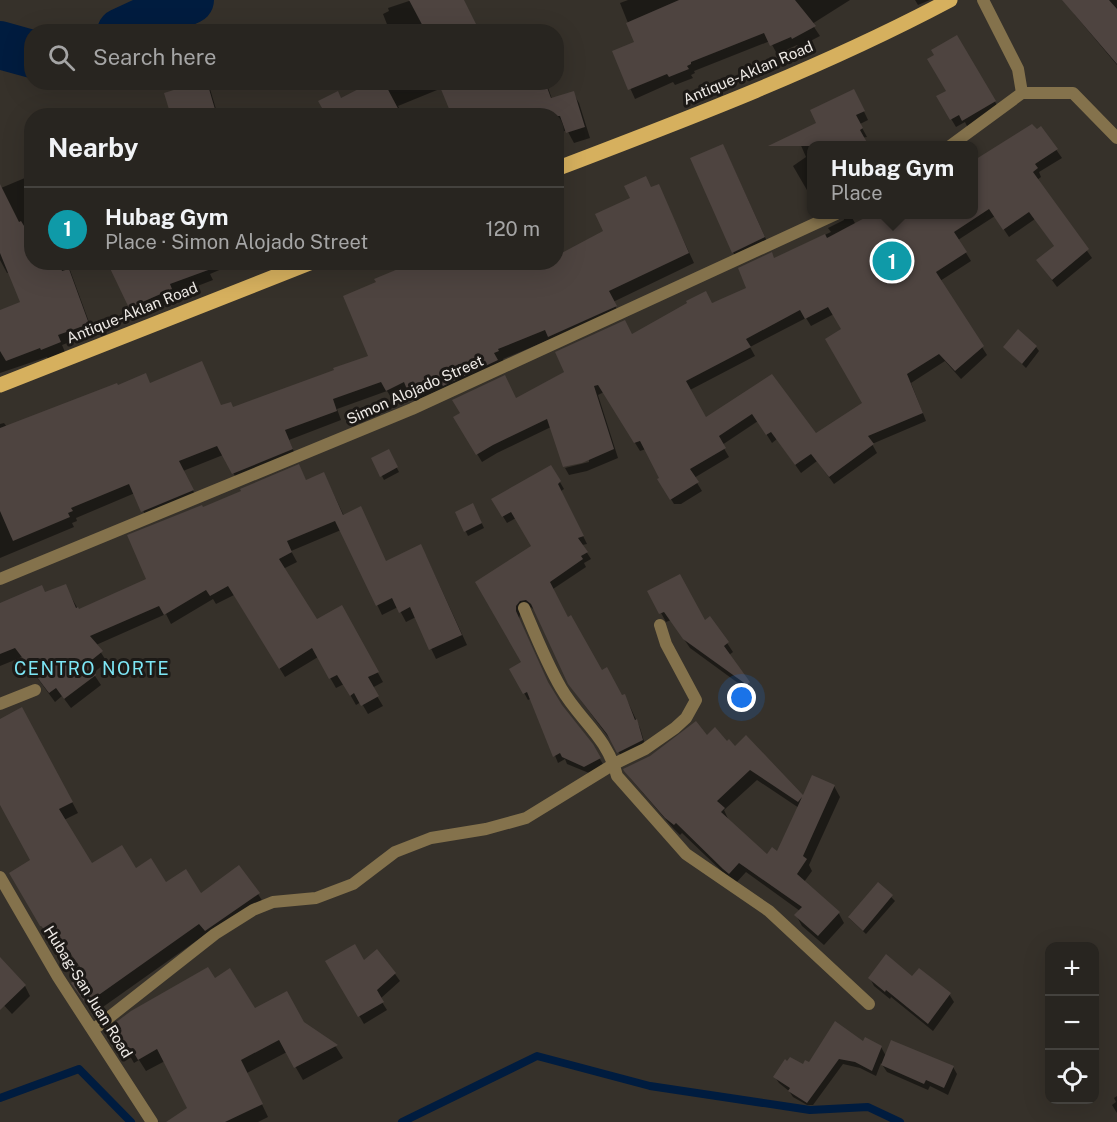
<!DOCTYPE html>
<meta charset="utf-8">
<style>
:root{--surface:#282520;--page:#34312d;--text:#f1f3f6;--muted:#a5a5a5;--line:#44423e;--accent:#ea580c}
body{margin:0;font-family:"Public Sans",sans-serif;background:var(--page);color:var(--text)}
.controls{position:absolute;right:18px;bottom:18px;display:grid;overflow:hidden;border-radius:12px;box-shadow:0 6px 24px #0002}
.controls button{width:54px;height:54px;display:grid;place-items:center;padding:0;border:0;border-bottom:2px solid var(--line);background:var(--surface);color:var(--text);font:30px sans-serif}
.you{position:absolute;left:742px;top:698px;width:21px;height:21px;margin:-15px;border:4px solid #fff;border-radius:50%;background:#1a73e8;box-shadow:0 0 0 9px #1a73e833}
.badge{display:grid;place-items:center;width:39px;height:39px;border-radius:50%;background:var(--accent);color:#fff;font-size:20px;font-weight:700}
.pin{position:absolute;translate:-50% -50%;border:3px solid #fff;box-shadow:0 2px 6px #0006}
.popup{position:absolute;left:807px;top:141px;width:171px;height:78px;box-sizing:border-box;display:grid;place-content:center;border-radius:12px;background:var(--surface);filter:drop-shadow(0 2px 4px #0005);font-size:20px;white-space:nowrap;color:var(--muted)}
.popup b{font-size:22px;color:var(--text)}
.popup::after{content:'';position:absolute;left:50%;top:100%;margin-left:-12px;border:12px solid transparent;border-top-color:var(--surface)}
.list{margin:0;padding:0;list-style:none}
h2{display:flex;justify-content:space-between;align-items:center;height:78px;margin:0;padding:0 24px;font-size:26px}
h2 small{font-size:20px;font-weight:400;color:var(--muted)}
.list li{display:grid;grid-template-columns:39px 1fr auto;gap:18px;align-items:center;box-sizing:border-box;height:84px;padding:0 24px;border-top:2px solid var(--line)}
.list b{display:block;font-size:22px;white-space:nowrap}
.list p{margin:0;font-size:20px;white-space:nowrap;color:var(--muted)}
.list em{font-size:20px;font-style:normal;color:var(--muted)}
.icon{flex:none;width:33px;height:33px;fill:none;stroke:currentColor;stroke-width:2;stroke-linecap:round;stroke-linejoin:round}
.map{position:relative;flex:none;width:1117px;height:1122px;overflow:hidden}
.search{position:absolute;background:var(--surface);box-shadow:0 6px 24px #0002;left:24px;top:24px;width:540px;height:66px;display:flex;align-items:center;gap:15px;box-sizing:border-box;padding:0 21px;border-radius:24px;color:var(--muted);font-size:22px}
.panel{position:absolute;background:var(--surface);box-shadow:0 6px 24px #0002;left:24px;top:108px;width:540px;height:162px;border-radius:24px}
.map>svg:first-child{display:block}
.shadow{fill:#0007;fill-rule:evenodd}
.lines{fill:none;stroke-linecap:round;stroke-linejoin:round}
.stream{stroke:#001c3f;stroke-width:8}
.river{stroke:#001c3f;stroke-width:48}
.building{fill:#4e4440;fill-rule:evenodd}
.service{stroke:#84724c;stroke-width:12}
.minor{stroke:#84724c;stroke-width:12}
.primary{stroke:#d6b05e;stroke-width:15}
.labels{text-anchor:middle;stroke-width:6;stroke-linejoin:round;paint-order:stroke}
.street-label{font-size:15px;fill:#eeeae6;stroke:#1c1916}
.quarter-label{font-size:18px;letter-spacing:1.5px;fill:#7de6f5;stroke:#1c1916}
</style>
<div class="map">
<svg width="1117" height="1122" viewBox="0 0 1117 1122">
<rect width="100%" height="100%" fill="#36312a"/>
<path class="shadow" d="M412,0H424L479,32H390L383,14L389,11L388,8Z
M628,0H850L812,24L820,36L799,47L797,45L777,54L770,41L694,71L695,73L691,75L693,78L675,85L673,82L635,99L614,52L636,43L620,3Z
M915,0H930L918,5Z
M1076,0H1117V65L1075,15L1069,6Z
M956,37L1000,110L968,128L965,122L956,127L938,97L948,92Z
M180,82H208L218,116H170L182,89Z
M375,82H546L552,99L573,93L579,103L590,138L574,143L567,130L556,134V116L442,88L398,106L403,116H327L341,100Z
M858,99L868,120L860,124L867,137L811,146V197L793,166L806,157L796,134L818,124Z
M1041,128L1062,158L1039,172L1041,177L1037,180L1092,258L1057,287L1043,268L1055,247L1035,219L1009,237L995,216L958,240L971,261L940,281L987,355L961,379L945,361L911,383L926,421L872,444L877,453L834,484L817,461L801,473L777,439L772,443L758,421L722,445L729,457L694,478L702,491L681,504H674L659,480L661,479L646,449L640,451L604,392L598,395L618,458L587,471L569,475L565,468L589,462V459L551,427L497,453L482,462L455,418L516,399L632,335L748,289L774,259L831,232L828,228L844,220L843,214H850L856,225L973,214V164ZM834,314L843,329L864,404L815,435L772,376L706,419L690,390L755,356L750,347L806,318L811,326Z
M728,156L770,248L738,262L733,252Z
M32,175V262H67L93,333L62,345L65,352L48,359L47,357L0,373V311L22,302L9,272L7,273L0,260V186L1,188Z
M651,189L663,196L694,263L613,302L621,316L551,339L503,359L504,361L415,401L409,392L393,400L387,391L337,409L341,420L289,440L297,459L239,483L223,455L183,471L198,500L148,521L135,493L76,518L77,521L72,523L74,527L0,558V424L4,423L7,427L151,384L233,409L370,357L556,262L605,232Z
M109,262H238L210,274L213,280L174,295L176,299L136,317Z
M1005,347H1036L1039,351L1026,368Z
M388,451L399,472L384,480L373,459Z
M299,466L306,481L324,474L344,516L386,562L426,556L467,645L436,659L416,617L406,622L398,607L382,615L341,530L291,551L297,562L283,569L316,621L341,607L383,682L372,688L383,706L368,714L361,702L356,705L344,684L336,688L318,657L285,677L234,595L216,604L213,599L171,624L166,614L96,645L107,662L93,673L101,685L71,708L62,696L55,702L22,657L0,666V607L45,594L65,586L79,611L148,580L202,509Z
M551,467L564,489L561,491L587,544L582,545L591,559L584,563L586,567L553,589L568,618L601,672L622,697L625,696L640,728L646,748L623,759L612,742L574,691L536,611L529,606L521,610L519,619L546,681L560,705L592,745L604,766L589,773L567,764L565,759L558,763L532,698L528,700L511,669L524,663L477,582L533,546L516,518L507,523L493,500Z
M475,509L484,528L468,536L457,513Z
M649,591L705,622L727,643L733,652L729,655L754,692L753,694L690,648L671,620L666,622Z
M0,720H28L78,813L64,820L92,865L135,870L165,884L200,895L258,894L265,905L206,934L93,1014L80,994L86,975L62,942L56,946L47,936L11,873L32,861L0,802Z
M707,737L735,748L746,738L803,798L834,786L840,797L809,865L812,871L804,882L838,912L844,923L824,945L802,926L796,915L800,911L746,872L736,883L731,880L682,833L680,835L673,828L631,779L625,769ZM757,780L799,808L778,853L767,857L729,821L724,810Z
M878,884L895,901L866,934L849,918Z
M327,961L364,962L395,974L400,981L380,999L387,1010L364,1024Z
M0,971L25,986L30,996L12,1014L0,1001Z
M870,978H913L949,994L954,1002L933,1031L891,997L890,999L874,986Z
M214,980L254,1010L304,1024L336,1047L343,1058L303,1080L287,1052L247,1073L268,1117L258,1122H189V1108L165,1061L146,1071L139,1060L134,1063L113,1026Z
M863,1043L881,1047L886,1056L953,1067L957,1074L948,1095L930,1086L928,1090L887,1072L881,1063L876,1076L860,1068L843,1064L813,1105H807L793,1097L789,1091L779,1083L775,1077Z
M1117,1096V1113L1112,1105L1116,1102L1114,1098Z"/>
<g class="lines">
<path class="stream" d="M0,1098L79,1069L131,1122
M402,1122L537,1056L650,1086L810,1110L868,1107L900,1122"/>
<path class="river" d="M121,32L190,0
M0,45L32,54"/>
</g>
<path class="building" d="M409,0H464L480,32H426Z
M679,0H795L816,26L792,39L791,37L770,46L764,33L691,62V64L687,66L689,69L669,77L667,74L628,90L612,51L634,42L626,23Z
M1062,0H1109L1117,9V64Z
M957,35L996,101L962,121L959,115L950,120L936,96L946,91L927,59L934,55L931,50Z
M178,82H207L217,116H171L164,93L180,88Z
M372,82H384L402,116H308L322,108L318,101L338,91L341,98Z
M438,82H545L551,98L574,91L585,127L566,133L560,116H452Z
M854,89L865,111L856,115L863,128L860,130L869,146H768L816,123L810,110Z
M1032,124L1037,129L1041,126L1058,149L1035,164L1038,168L1033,172L1089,249L1052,280L1036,260L1054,246L1029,212L1003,230L989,209L954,232L967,252L936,272L984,346L955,371L939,354L907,374L923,413L868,436L874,444L829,477L811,454L795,465L771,432L766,435L752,414L719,436L726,448L690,469L699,482L670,500L657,479L659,478L640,441L634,443L598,385L594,386L614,449L582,463L563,467L547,419L493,445L476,455L453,417L460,413L452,400L505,375L516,398L564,372L555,352L625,320L632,334L687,303L686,301L706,291L712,303L746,288L738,268L772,252L774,258L825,234L827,238L872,214H973V161ZM828,307L841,329L825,339L862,403L816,433L772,374L706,417L686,381L751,347L746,339L800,310L805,319Z
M723,144L765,237L732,253L690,158Z
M646,176L651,187L659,184L689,253L609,291L617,306L548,337L545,330L498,349L499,351L494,353L498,360L443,386L439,380L408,392L404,382L386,391L381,382L333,399L337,411L285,430L293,449L232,474L217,446L179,461L194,490L141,512L129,484L71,508L73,511L68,513L70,517L13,541L0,511V428L117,383L118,385L146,373L150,383L202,361L221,405L231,402L233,407L334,370L333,368L368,356L343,296L376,282L374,279L415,262H556V256L603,231L595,214L630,198L624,186Z
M0,184L19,222L21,221L32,239V262H59L62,271L69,269L89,324L58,335L61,342L41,350L40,348L6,361L0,351V310L20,302L0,253Z
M107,262H221L222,265L170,284L172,289L129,308Z
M1018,329L1037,346L1022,364L1003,347Z
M389,449L398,467L380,477L371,458Z
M299,464L306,480L324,472L343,515L361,506L386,561L421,544L462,635L429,650L410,607L399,613L392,598L376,606L335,521L287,541L292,552L279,559L317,619L342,605L379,672L368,677L379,696L361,706L354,693L350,696L337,675L329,679L312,648L279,669L228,586L210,596L206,590L164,615L159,606L90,636L103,651L88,663L96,675L64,699L56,688L49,693L15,648L0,654V603L42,585L45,592L66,584L76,608L78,607L79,609L146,579L127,535L202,505L203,507L241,491L240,489Z
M551,465L561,481L558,484L584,536L578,538L588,552L581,556L583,559L550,582L568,617L571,615L602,670L607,667L622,695L625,694L635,720L637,719L643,740L617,753L607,734L568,684L531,604L526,600L520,601L516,606V611L548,682L562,705L593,744L601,758L584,767L562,757L560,753L553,757L527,692L523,694L509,669L521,662L475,582L531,546L511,512L502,517L491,499Z
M473,503L482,523L464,532L455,512Z
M680,574L705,620L710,616L729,642L724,646L750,682L747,685L683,639L664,612L659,614L647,591Z
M22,707L73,802L59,809L92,863L122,845L136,868L151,858L166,882L186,869L201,893L239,865L260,893L205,931L199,924L86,1004L71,983L85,974L55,932L49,936L41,926H40L9,873L30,860L0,805V719Z
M696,721L707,735L715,727L727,741L729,739L735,746L746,735L803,795L812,775L835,785L803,856L807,859L797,874L840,912L818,936L794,915L802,907L739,863L729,874L723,869L676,823L674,825L665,818L624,771L623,769L650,756ZM750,770L798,802L802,797L777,851L772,847L767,854L721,812L725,808L717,801Z
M878,882L893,895L863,931L848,917Z
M355,944L364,960L377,949L396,973L377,990L384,1002L358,1017L325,961Z
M886,954L912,976L919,968L951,993L928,1024L886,990L885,992L868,978Z
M0,957L26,985L0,1010Z
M208,967L215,978L230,968L255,1008L287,991L304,1022L338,1045L294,1068L279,1040L241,1060L263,1104L225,1122H166L187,1108L157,1049L138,1060L131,1048L126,1051L111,1026L131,1011Z
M835,1021L863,1041L865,1037L882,1046L872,1071L855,1062L839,1059L807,1103L788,1091L790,1088L773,1077L785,1059L787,1061L790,1057L803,1064L805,1060L809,1062Z
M891,1040L954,1066L944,1088L926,1080L924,1084L881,1065Z"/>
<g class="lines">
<path class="service" d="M0,704L35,690"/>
<path class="minor" d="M1022,93H1073L1117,138
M950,146L1022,93L1018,69L983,0
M0,579L412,409L836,214
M524,608C535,634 546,662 561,688C580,721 607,736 617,776L686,854L769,911L869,1004
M0,877L58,977L152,1122
M93,1030L215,934L253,910L273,902L316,898L353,884L395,852L431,838L486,829L526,818L614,764L645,749L675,728L686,718L696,700L666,644L660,625"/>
<path class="primary" d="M556,169C690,118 824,67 950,0
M0,385L312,262"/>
</g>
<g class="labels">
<g class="street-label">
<text transform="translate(748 73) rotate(-23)" y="5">Antique-Aklan Road</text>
<text transform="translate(132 313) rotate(-22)" y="5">Antique-Aklan Road</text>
<text transform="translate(415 390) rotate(-24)" y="5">Simon Alojado Street</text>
<text transform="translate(88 992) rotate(58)" y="5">Hubag-San Juan Road</text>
</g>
<g class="quarter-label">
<text x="92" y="675">CENTRO NORTE</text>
</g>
</g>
</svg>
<div class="controls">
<button>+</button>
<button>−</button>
<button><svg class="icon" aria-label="locate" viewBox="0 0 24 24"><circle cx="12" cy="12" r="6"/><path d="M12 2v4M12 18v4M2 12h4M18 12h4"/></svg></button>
</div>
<div class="you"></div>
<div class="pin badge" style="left:892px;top:261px;background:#0f9aa8">1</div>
<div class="popup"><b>Hubag Gym</b>Place</div>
<div class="search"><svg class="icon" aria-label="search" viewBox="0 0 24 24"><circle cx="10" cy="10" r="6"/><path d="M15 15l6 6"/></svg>Search here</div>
<section class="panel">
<h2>Nearby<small></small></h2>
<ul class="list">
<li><span class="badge" style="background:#0f9aa8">1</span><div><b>Hubag Gym</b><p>Place · Simon Alojado Street</p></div><em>120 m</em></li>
</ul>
</section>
</div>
